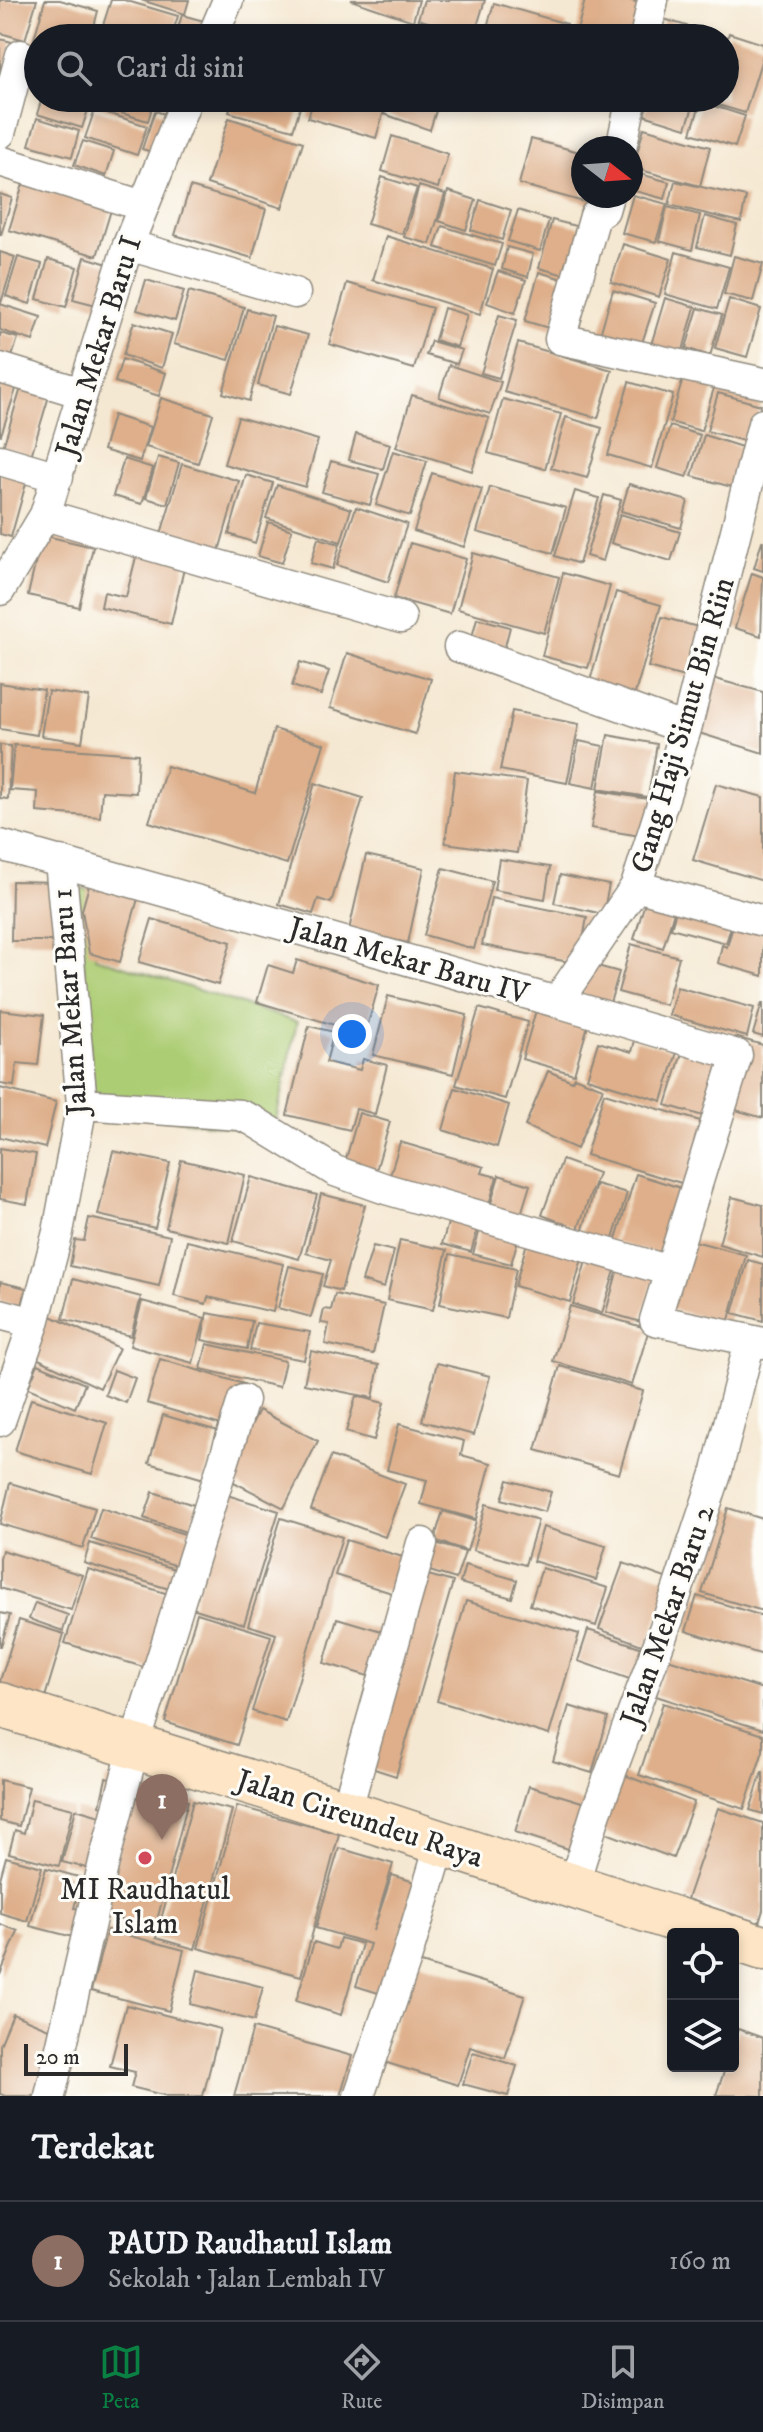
<!DOCTYPE html>
<html lang="id">
<meta charset="utf-8">
<style>
:root{--surface:#171b24;--page:#20242c;--text:#f1f3f6;--muted:#9ea1a6;--line:#363941;--accent:#0b8043}
body{margin:0;font-family:"IM FELL DW Pica",serif;background:var(--page);color:var(--text)}
.controls{position:absolute;right:24px;bottom:24px;display:grid;overflow:hidden;border-radius:8px;box-shadow:0 4px 12px #0003}
.controls button{width:72px;height:72px;display:grid;place-items:center;padding:0;border:0;border-bottom:2px solid var(--line);background:var(--surface);color:var(--text);font:40px sans-serif}
.compass{position:absolute;left:571px;top:136px;width:72px;height:72px;border-radius:50%;background:var(--surface);box-shadow:0 4px 12px #0003;rotate:107deg}
.scale{position:absolute;left:24px;bottom:20px;width:104px;box-sizing:border-box;padding-left:8px;border:4px solid #2b2b2b;border-top:0;font-size:22px;line-height:28px;white-space:nowrap;color:#2b2b2b;-webkit-text-stroke:6px #fdfcf7;paint-order:stroke}
.you{position:absolute;left:352px;top:1034px;width:28px;height:28px;margin:-20px;border:6px solid #fff;border-radius:50%;background:#1a73e8;box-shadow:0 0 0 12px #1a73e833}
.badge{display:grid;place-items:center;width:52px;height:52px;border-radius:50%;background:var(--accent);color:#fff;font-size:26px;font-weight:700}
.pin{position:absolute;translate:-50% -66px;filter:drop-shadow(0 2px 4px #0008)}
.pin::after{content:'';position:absolute;top:42px;width:28px;height:24px;background:inherit;clip-path:polygon(0 0,100% 0,50% 100%)}
.list{margin:0;padding:0;list-style:none}
h2{display:flex;justify-content:space-between;align-items:center;height:104px;margin:0;padding:0 32px;font-size:34px}
h2 small{font-size:26px;font-weight:400;color:var(--muted)}
.list li{display:grid;grid-template-columns:52px 1fr auto;gap:24px;align-items:center;box-sizing:border-box;height:120px;padding:0 32px;border-top:2px solid var(--line)}
.list b{display:block;font-size:30px;white-space:nowrap}
.list p{margin:0;font-size:26px;white-space:nowrap;color:var(--muted)}
.list em{font-size:26px;font-style:normal;color:var(--muted)}
.icon{flex:none;width:44px;height:44px;fill:none;stroke:currentColor;stroke-width:2;stroke-linecap:round;stroke-linejoin:round}
.map{position:relative;flex:none;width:763px;height:2096px;overflow:hidden}
.search{position:absolute;background:var(--surface);box-shadow:0 4px 12px #0003;left:24px;right:24px;top:24px;height:88px;display:flex;align-items:center;gap:20px;box-sizing:border-box;padding:0 28px;border-radius:44px;color:var(--muted);font-size:30px}
.sheet{height:224px;background:var(--surface)}
nav{display:flex;justify-content:space-around;align-items:center;box-sizing:border-box;height:112px;border-top:2px solid var(--line);background:var(--surface);font-size:22px;color:var(--muted)}
nav a{display:grid;justify-items:center;gap:4px}
nav .on{color:var(--accent)}
.map>svg:first-child{display:block}
.green{fill:#adcd75;stroke:#6c7c50;stroke-width:2}
.building{fill:#deaf8a}
.lines{fill:none;stroke-linecap:round;stroke-linejoin:round}
.minor-casing{stroke:#908a7e;stroke-width:33}
.secondary-casing{stroke:#908a7e;stroke-width:47}
.minor{stroke:#fff;stroke-width:30}
.secondary{stroke:#fde5c5;stroke-width:44}
.poi-dot{fill:#d1495b;stroke:#fdfcf7;stroke-width:3}
.labels{text-anchor:middle;stroke-width:6;stroke-linejoin:round;paint-order:stroke}
.street-label{font-size:30px;fill:#2b2b2b;stroke:#fdfcf7}
.poi-label{font-size:30px;fill:#2b2b2b;stroke:#fdfcf7}
</style>
<div class="map">
<svg width="763" height="2096" viewBox="0 0 763 2096">
<rect width="100%" height="100%" fill="#fdfcf7"/>
<filter id="ink" filterUnits="userSpaceOnUse"><feTurbulence type="fractalNoise" baseFrequency=".0125" numOctaves="2"/><feDisplacementMap in="SourceGraphic" scale="16" xChannelSelector="R" yChannelSelector="G"/><feConvolveMatrix kernelMatrix="1 2 1 2 8 2 1 2 1" color-interpolation-filters="sRGB"/></filter>
<filter id="wash" filterUnits="userSpaceOnUse"><feTurbulence type="fractalNoise" baseFrequency=".006" numOctaves="4" result="noise"/><feDisplacementMap in="SourceGraphic" scale="32" xChannelSelector="R" yChannelSelector="G"/><feGaussianBlur stdDeviation="1.8" result="paint"/><feColorMatrix in="noise" values="0 0 0 0 0 0 0 0 0 0 0 0 0 0 0 0 0 1.4 0 .05"/><feComposite in="paint" operator="in"/></filter>
<g filter="url(#wash)">
<rect width="100%" height="100%" fill="#f5e8d2"/>
<path class="green" d="M78,888L104,893L95,957L297,1022L273,1134L94,1107Z"/>
<g id="blocks">
<path class="building" d="M0,0H37L25,40L0,33Z
M45,0H60L98,11L91,38H38V55L30,53Z
M111,0H124L178,16L171,38H99Z
M141,0H189L185,14Z
M351,0H419L413,21Z
M424,0H485L474,36L418,19Z
M585,0H629L643,4L634,38H575Z
M494,3L567,24L563,38H484Z
M182,15L211,23L206,38H175Z
M664,19L715,35L714,38H658Z
M420,25L458,37V38H415Z
M729,33L763,44V55L745,113L708,102L709,98H725V46Z
M0,39L12,42L1,81H0Z
M42,98H59L89,107L82,128L37,114Z
M96,98H155L148,121L94,105Z
M233,98H303L293,130L229,112Z
M314,98H353L385,107L376,138L308,118Z
M389,98H430L439,101L430,130L384,114Z
M649,98H696L686,128L644,115Z
M701,102L745,116L735,147L691,133Z
M95,109L147,126L137,155L85,138Z
M155,111L172,116L159,154L142,149Z
M37,118L79,131L72,157L29,145Z
M229,118L303,142L282,208L207,184Z
M644,128L710,147L700,186L633,168Z
M392,136L448,154L438,188L382,171Z
M531,139L583,153V196H605L602,207L519,184Z
M83,141L114,151L106,176L74,165Z
M633,172L669,182L665,199L631,190Z
M382,177L417,188L402,234L367,224Z
M675,181L746,197L741,222L669,205Z
M23,184L111,210L97,256L9,230Z
M419,186L445,194L430,244L404,237Z
M190,187L266,209L252,258L175,235Z
M448,191L476,200L466,230L439,221Z
M0,194L12,198L1,235H0Z
M633,195L667,204L656,242L622,233Z
M480,200L511,210L502,240L471,230Z
M667,207L700,215L692,250L659,241Z
M518,210L549,220L540,251L508,241Z
M705,216L737,225L730,255L697,247Z
M552,220L583,228L569,276L539,268Z
M442,226L502,244L495,266L435,247Z
M386,236L493,269L480,314L373,280Z
M623,244L671,259L659,297L611,282Z
M507,247L533,254L528,277L502,269Z
M0,252L15,257L1,303H0Z
M676,252L729,267L717,309L665,294Z
M734,256L763,264L753,301L724,294Z
M18,257L42,264L30,304L6,296Z
M85,257L111,265L100,306L73,299Z
M48,259L77,267L66,307L37,299Z
M498,271L526,280L515,313L487,303Z
M539,272L566,280L552,329L525,321Z
M146,280L184,291L175,321L137,310Z
M347,283L432,308L414,369L329,344Z
M613,290L655,303L640,349L599,338Z
M189,291L244,307L229,360L174,344Z
M665,298L695,307L682,354L651,345Z
M729,299L761,309L747,357L715,348Z
M0,304L41,317L33,341L0,330Z
M444,308L467,315L457,347L435,340Z
M698,308L722,315L710,356L686,348Z
M247,309L273,316L249,401L223,393Z
M499,315L517,320L499,378L481,373Z
M134,322L172,334L162,368L123,355Z
M274,326L308,335L291,394L258,385Z
M0,333L18,338L10,363L0,360Z
M431,341L462,350L457,364L426,355Z
M518,343L612,370L598,418L504,392Z
M122,359L166,373L159,396L115,382Z
M449,365L501,382L490,414L439,397Z
M0,377L18,383L1,435H0Z
M683,379L714,388L701,431L670,422Z
M629,382L673,395L652,468L608,455Z
M21,388L49,396L31,456L3,447Z
M718,393L761,405L751,443L707,431Z
M412,395L489,418L472,471L396,447Z
M161,398L213,414L198,463L146,447Z
M503,399L561,414L545,469L488,453Z
M113,415L150,427L140,461L103,450Z
M238,417L318,440L305,487L224,464Z
M566,417L602,428L587,478L551,468Z
M670,426L700,435L687,477L657,468Z
M356,434L390,444L383,469L349,460Z
M704,435L751,450L739,489L692,476Z
M393,451L427,461L410,516L376,505Z
M158,457L179,463L167,504L146,498Z
M124,459L153,468L142,504L113,496Z
M331,461L379,474L370,505L322,492Z
M182,464L239,481L219,551L161,534Z
M0,472L27,480L11,537L0,534Z
M432,473L482,489L464,547L414,531Z
M246,475L273,483L255,543L229,534Z
M629,484L688,501L681,528L621,511Z
M277,485L351,509L341,542L266,518Z
M490,487L566,508L553,553L477,532Z
M575,491L599,498L579,564L555,556Z
M604,495L621,500L603,561L586,556Z
M356,507L407,524L388,582L337,565Z
M620,514L680,532L671,561L611,543Z
M268,522L292,530L282,563L258,556Z
M42,535L93,547L79,607L28,595Z
M318,538L340,544L333,569L311,563Z
M762,541H763V571L754,568Z
M410,543L466,559L450,614L394,598Z
M138,549L186,560L171,624L101,607L104,592L126,597Z
M473,553L559,577L544,633L458,609Z
M563,573L610,586L588,668L542,656Z
M752,573L763,577L761,636L735,628Z
M616,592L661,605L634,697L589,684Z
M662,617L705,629L691,679L648,667Z
M477,618L510,627L504,650L471,641Z
M347,653L431,679L415,734L330,708Z
M300,662L329,671L321,695L292,686Z
M715,679L763,692V753L699,733Z
M0,683L44,690L37,735L0,729Z
M48,691L89,697L82,742L41,736Z
M512,711L579,724L567,783L500,770Z
M274,729L324,744L287,864L149,822L167,766L255,793Z
M608,735L657,744L648,797L598,789Z
M579,741L603,746L595,788L570,783Z
M0,745L11,746L8,799L0,798Z
M14,745L138,754L136,793L102,791L100,817L37,812L38,792L10,790Z
M455,771L527,781L517,853L445,843Z
M315,783L363,798L331,903L318,899L313,914L279,904Z
M716,784L763,797V881L693,860Z
M598,791L654,800L647,837L591,828Z
M366,855L424,868L408,943L349,930Z
M499,859L550,867L545,899L494,890Z
M443,868L492,881L474,949L424,935Z
M92,875L141,888L120,962L89,953L82,910Z
M560,875L609,885L603,914L554,903Z
M12,881L58,882L57,941H11Z
M647,896L676,905L663,948L634,939Z
M491,898L587,917L579,964L482,945Z
M678,904L733,920L726,943L671,928Z
M152,919L231,942L218,985L139,962Z
M734,923L763,931V976L718,963L722,945L727,947Z
M631,944L679,957L666,1005L618,992Z
M297,960L379,985L365,1034L257,1002L268,965L293,973Z
M590,964L619,972L610,1003L582,995Z
M677,987L754,1008L747,1037L669,1015Z
M388,996L467,1015L453,1074L373,1055Z
M539,1000L591,1015L574,1074L522,1059Z
M762,1003H763V1037L753,1034Z
M479,1008L528,1022L505,1099L456,1085Z
M0,1010L44,1015L38,1065L17,1063L14,1086L0,1084Z
M309,1026L334,1032L326,1062L360,1070L363,1059L387,1065L375,1114L356,1109L350,1130L287,1115Z
M735,1037L763,1045V1118L732,1109L731,1050Z
M635,1040L677,1052L662,1101L587,1078L598,1042L632,1052Z
M685,1043L732,1057L713,1119L666,1105Z
M548,1071L572,1081L574,1077L603,1088L577,1149L525,1126Z
M0,1088L56,1102L45,1148L0,1137Z
M455,1088L509,1105L497,1147L443,1130Z
M604,1093L707,1123L688,1185L586,1155Z
M359,1113L390,1122L375,1174L344,1166Z
M400,1142L484,1167L482,1173L497,1177L487,1211L388,1182Z
M0,1148L36,1154L27,1204L0,1199Z
M113,1151L170,1163L155,1228L98,1215Z
M181,1160L245,1175L229,1243L166,1228Z
M562,1160L598,1173L578,1229L542,1215Z
M636,1174L684,1189L663,1257L615,1242Z
M499,1175L530,1185L518,1224L488,1214Z
M251,1177L317,1195L299,1259L233,1241Z
M596,1184L627,1193L612,1242L582,1233Z
M321,1194L365,1205L341,1291L323,1286L331,1260L306,1253Z
M732,1197L763,1205V1257L719,1244Z
M452,1209L481,1217L471,1252L442,1244Z
M89,1218L170,1236L159,1286L70,1266L75,1240L84,1241Z
M483,1218L521,1229L511,1264L473,1254Z
M528,1239L583,1255L570,1302L515,1286Z
M687,1239L746,1255L728,1324L668,1308Z
M400,1240L447,1250L433,1310L387,1300Z
M187,1241L283,1264L273,1312L208,1297L206,1304L174,1296Z
M373,1246L394,1251L384,1288L362,1281Z
M450,1254L516,1269L506,1318L440,1304Z
M588,1255L617,1264L602,1313L573,1304Z
M748,1260L763,1264V1321L733,1313Z
M619,1265L655,1275L641,1322L606,1312Z
M289,1266L323,1274L311,1317L278,1308Z
M73,1279L141,1297L131,1336L63,1319Z
M0,1282L26,1288L22,1307L0,1302Z
M335,1294L384,1305L373,1354L325,1344L329,1324L321,1323L324,1309L331,1310Z
M142,1301L205,1318L193,1363L130,1346Z
M570,1306L649,1329L632,1385L553,1361Z
M207,1313L252,1321L247,1349L202,1340Z
M49,1315L119,1348L100,1388L30,1355Z
M256,1323L310,1332L304,1360L250,1350Z
M207,1344L285,1361L279,1387L201,1369Z
M311,1351L379,1365L373,1398L304,1384Z
M160,1359L244,1384L231,1428L147,1403Z
M437,1363L490,1376L474,1435L422,1421Z
M38,1364L85,1384L75,1408L28,1388Z
M560,1366L643,1391L619,1474L536,1450Z
M114,1370L135,1378L126,1403L105,1395Z
M356,1396L384,1403L374,1440L346,1432Z
M31,1399L107,1423L92,1474L15,1451Z
M259,1410L318,1441L284,1508L224,1477Z
M163,1415L218,1431L204,1479L149,1463Z
M399,1424L464,1441L461,1455L491,1463L476,1519L421,1504L427,1480L387,1470Z
M331,1456L405,1484L385,1537L311,1510Z
M508,1480L551,1492L545,1512L502,1499Z
M10,1483L95,1508L83,1548L0,1524Z
M153,1492L197,1506L189,1533L144,1518Z
M227,1495L279,1511L244,1624L192,1608Z
M486,1504L538,1520L525,1565L473,1550Z
M101,1508L197,1538L187,1569L91,1539Z
M728,1508L763,1519V1611L702,1593Z
M443,1511L476,1521L467,1551L434,1540Z
M281,1518L342,1537L286,1722L252,1711L276,1634L248,1625Z
M543,1527L606,1546L596,1580L533,1561Z
M346,1540L406,1558L395,1594L335,1575Z
M432,1542L465,1552L456,1579L423,1569Z
M90,1543L185,1572L179,1592L84,1563Z
M2,1550L82,1575L71,1610L0,1588V1558Z
M623,1563L671,1580L647,1647L599,1629Z
M465,1565L517,1580L512,1598L460,1583Z
M542,1568L608,1588L596,1626L530,1605Z
M88,1569L178,1597L156,1671L65,1643Z
M421,1573L453,1582L396,1776L365,1766Z
M697,1596L763,1616V1655L686,1631Z
M466,1601L579,1634L549,1735L437,1701Z
M35,1603L68,1615L63,1631L29,1619Z
M0,1613L10,1615L1,1646H0Z
M197,1613L271,1636L237,1745L165,1722Z
M337,1618L388,1633L375,1678L324,1663Z
M19,1620L64,1634L42,1707L0,1694V1681Z
M588,1630L646,1649L635,1681L578,1661Z
M668,1659L763,1689V1730L656,1696Z
M663,1703L763,1735V1751L744,1809L639,1775Z
M569,1706L608,1718L592,1773L553,1761Z
M762,1772H763V1814L750,1810Z
M622,1774L694,1802L673,1858L601,1831Z
M106,1778L118,1781L111,1808L100,1805Z
M0,1780L29,1787L19,1826L0,1821Z
M529,1786L595,1806L581,1853L515,1832Z
M134,1787L188,1801L155,1928L102,1915Z
M32,1799L73,1809L59,1866L9,1853L15,1830L24,1833Z
M193,1801L232,1810L195,1949L156,1938Z
M237,1806L339,1834L301,1976L198,1948Z
M718,1808L763,1823V1910L759,1923L687,1899Z
M76,1809L107,1818L95,1870L62,1862Z
M339,1848L393,1864L373,1931L392,1875L424,1885L388,1996L356,1986L370,1944L316,1928Z
M6,1857L42,1867L27,1921L0,1913V1879Z
M46,1868L82,1878L74,1908L85,1909L77,1938L30,1926Z
M0,1924L18,1931L0,1975Z
M107,1930L184,1950L169,2011L91,1991Z
M340,1938L362,1944L341,2015L296,2001L314,1942L337,1949Z
M415,1961L525,1995L505,2058L470,2047L458,2085L384,2062Z
M198,1970L263,1987L254,2021L190,2004Z
M126,2005L220,2029L203,2096H167L131,2087L135,2072L110,2066Z
M13,2014L63,2035L37,2096H5L0,2094V2045Z
M253,2028L352,2056L340,2096H234Z
M738,2029L763,2038V2096L716,2095L726,2066H733V2043Z
M473,2052L517,2066L508,2096L463,2084Z"/>
</g>
</g>
<g filter="url(#ink)">
<use href="#blocks" fill-opacity="0" stroke="#908a7e" stroke-width="2"/>
<g class="lines">
<g class="minor-casing">
<path id="minor" d="M212,38L228,0
M645,38L653,0
M0,133L21,55
M621,148L632,98
M0,161L143,206
M608,196L604,210L595,216L560,339L763,383
M128,245L295,293
M0,368L82,393
M0,460L58,477
M45,515L401,618
M0,590L45,515L128,245L187,98
M459,647L686,729
M0,845L557,1002L636,886L763,921
M636,886L686,729L763,424
M557,1002L737,1055L655,1320L763,1343
M82,1104L240,1115L252,1120L335,1171L386,1189L670,1271
M0,1314L34,1323
M0,1421L34,1323L58,1232L82,1104L60,861
M346,1812L422,1543
M573,1886L596,1812L668,1619L717,1471L750,1341
M50,2096L104,1862L134,1747L243,1400
M359,2096L407,1956L441,1843"/>
</g>
<g class="secondary-casing">
<path id="secondary" d="M0,1705L346,1812L720,1934
M733,1938L763,1948"/>
</g>
<use href="#minor" class="minor"/>
<use href="#secondary" class="secondary"/>
</g>
</g>
<circle class="poi-dot" cx="145" cy="1858" r="8"/>
<g class="labels">
<g class="street-label">
<text transform="translate(98 346) rotate(-73)" y="10">Jalan Mekar Baru I</text>
<text transform="translate(682 725) rotate(-74)" y="10">Gang Haji Simut Bin Riin</text>
<text transform="translate(409 960) rotate(16)" y="10">Jalan Mekar Baru IV</text>
<text transform="translate(69 1002) rotate(-94)" y="10">Jalan Mekar Baru 1</text>
<text transform="translate(667 1615) rotate(-71)" y="10">Jalan Mekar Baru 2</text>
<text transform="translate(360 1818) rotate(18)" y="10">Jalan Cireundeu Raya</text>
</g>
<g class="poi-label">
<text x="145" y="1899">MI Raudhatul<tspan x="145" dy="34">Islam</tspan></text>
</g>
</g>
</svg>
<div class="controls">
<button><svg class="icon" aria-label="locate" viewBox="0 0 24 24"><circle cx="12" cy="12" r="6"/><path d="M12 2v4M12 18v4M2 12h4M18 12h4"/></svg></button>
<button><svg class="icon" aria-label="layers" viewBox="0 0 24 24"><path d="M12 4l9 5-9 5-9-5zM3 14l9 5 9-5"/></svg></button>
</div>
<svg class="compass" viewBox="-18 -18 36 36"><path d="M0-13l5 13h-10z" fill="#e53935"/><path d="M0 13l5-13h-10z" fill="#9ea1a6"/></svg>
<div class="scale">20 m</div>
<div class="you"></div>
<div class="pin badge" style="left:162px;top:1840px;background:#8d6e63">1</div>
<div class="search"><svg class="icon" aria-label="search" viewBox="0 0 24 24"><circle cx="10" cy="10" r="6"/><path d="M15 15l6 6"/></svg>Cari di sini</div>
</div>
<section class="sheet">
<h2>Terdekat<small></small></h2>
<ul class="list">
<li><span class="badge" style="background:#8d6e63">1</span><div><b>PAUD Raudhatul Islam</b><p>Sekolah · Jalan Lembah IV</p></div><em>160 m</em></li>
</ul>
</section>
<nav>
<a class="on"><svg class="icon" aria-label="map" viewBox="0 0 24 24"><path d="M3 6l6-2 6 2 6-2v14l-6 2-6-2-6 2zM9 4v14M15 6v14"/></svg>Peta</a>
<a><svg class="icon" aria-label="directions" viewBox="0 0 24 24"><path d="M12 3l9 9-9 9-9-9zM9 14v-3h6M13 9l2 2-2 2"/></svg>Rute</a>
<a><svg class="icon" aria-label="saved" viewBox="0 0 24 24"><path d="M7 4h10v16l-5-4-5 4z"/></svg>Disimpan</a>
</nav>
